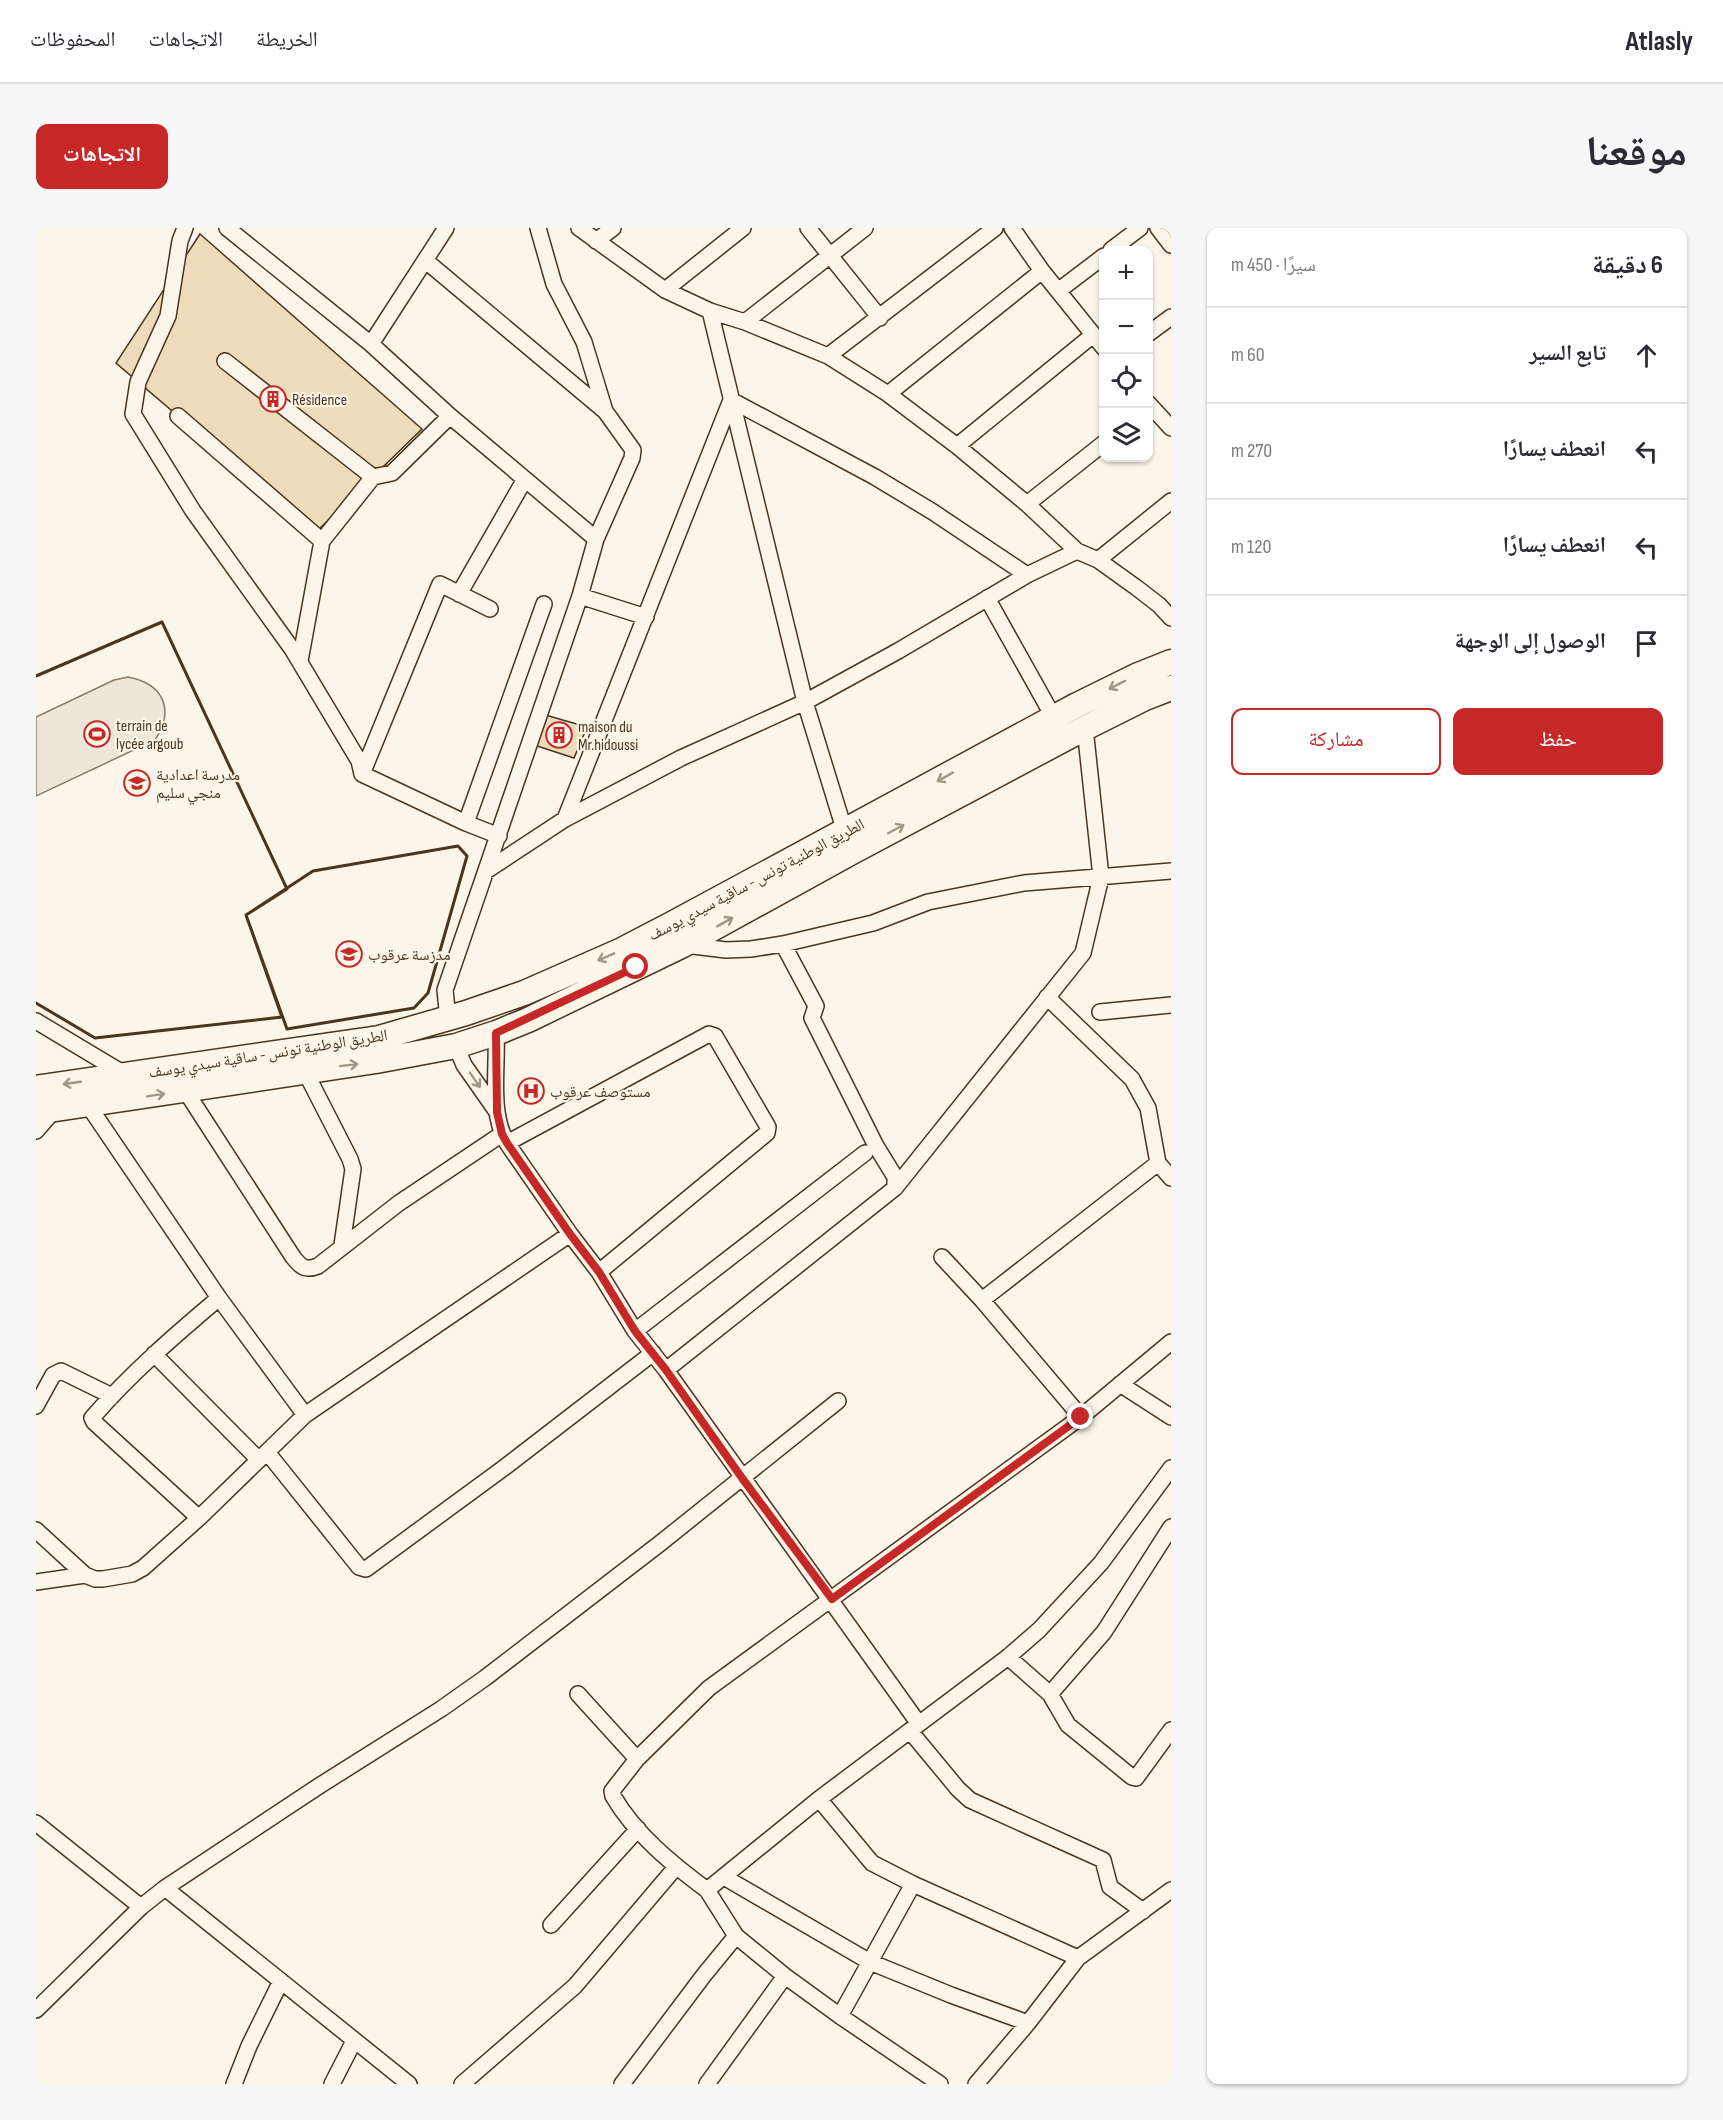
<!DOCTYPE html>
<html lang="ar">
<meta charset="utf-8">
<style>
:root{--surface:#fff;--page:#f7f7f7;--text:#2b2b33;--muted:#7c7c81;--line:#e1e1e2;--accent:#c62828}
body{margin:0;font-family:"Sofia Sans Condensed","Noto Naskh Arabic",sans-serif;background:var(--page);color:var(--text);direction:rtl}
.controls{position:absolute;right:18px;top:18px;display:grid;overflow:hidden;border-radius:12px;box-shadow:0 2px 4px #0004}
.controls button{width:54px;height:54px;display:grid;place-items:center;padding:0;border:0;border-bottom:2px solid var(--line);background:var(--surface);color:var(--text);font:30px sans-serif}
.stop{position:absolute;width:18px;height:18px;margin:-14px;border:4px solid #c62828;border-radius:50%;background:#fff}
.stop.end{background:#c62828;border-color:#fff;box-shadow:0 2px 6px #0008}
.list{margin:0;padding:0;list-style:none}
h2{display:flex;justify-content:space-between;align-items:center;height:78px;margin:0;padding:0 24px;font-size:26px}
h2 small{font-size:20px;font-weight:400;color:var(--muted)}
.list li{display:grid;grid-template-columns:39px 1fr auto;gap:18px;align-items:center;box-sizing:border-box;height:96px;padding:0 24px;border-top:2px solid var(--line)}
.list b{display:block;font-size:22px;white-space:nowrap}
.list em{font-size:20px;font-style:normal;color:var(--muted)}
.actions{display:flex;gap:12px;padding:18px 24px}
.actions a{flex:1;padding:14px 0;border:2px solid var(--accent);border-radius:12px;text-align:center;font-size:21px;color:var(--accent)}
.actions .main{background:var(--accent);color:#fff}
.icon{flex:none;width:33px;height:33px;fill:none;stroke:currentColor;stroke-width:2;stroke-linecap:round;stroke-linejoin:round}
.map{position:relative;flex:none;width:1135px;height:1856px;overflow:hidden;direction:ltr;border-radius:12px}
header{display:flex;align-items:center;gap:36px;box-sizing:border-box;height:84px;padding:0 30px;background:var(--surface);border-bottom:2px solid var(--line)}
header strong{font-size:28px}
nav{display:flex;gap:33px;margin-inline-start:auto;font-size:21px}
.intro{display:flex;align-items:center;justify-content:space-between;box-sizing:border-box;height:144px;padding:0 36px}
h1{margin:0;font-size:42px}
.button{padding:15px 27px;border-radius:12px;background:var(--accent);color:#fff;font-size:21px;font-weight:700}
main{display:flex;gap:36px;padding:0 36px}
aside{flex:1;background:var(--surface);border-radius:12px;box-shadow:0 2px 4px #0004}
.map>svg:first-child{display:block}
.green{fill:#ede6d9;stroke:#887966;stroke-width:1.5}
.building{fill:#ecdcbc;stroke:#4a3520;stroke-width:1.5}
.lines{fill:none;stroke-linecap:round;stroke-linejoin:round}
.minor-casing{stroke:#4a3520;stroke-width:18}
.primary-casing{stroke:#4a3520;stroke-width:27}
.minor{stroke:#fbf6e9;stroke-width:15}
.primary{stroke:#fbf6e9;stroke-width:24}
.wall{stroke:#4a3520;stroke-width:3}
.oneway{stroke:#a29684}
.route{stroke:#c62828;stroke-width:8}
.labels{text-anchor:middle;stroke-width:4.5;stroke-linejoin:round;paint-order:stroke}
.poi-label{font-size:16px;fill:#4a3520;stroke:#fbf6e9;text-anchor:start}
.street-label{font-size:16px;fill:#4a3520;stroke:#fbf6e9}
</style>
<header>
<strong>Atlasly</strong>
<nav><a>الخريطة</a><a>الاتجاهات</a><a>المحفوظات</a></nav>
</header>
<div class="intro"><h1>موقعنا</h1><a class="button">الاتجاهات</a></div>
<main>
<aside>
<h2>6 دقيقة<small>سيرًا · 450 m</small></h2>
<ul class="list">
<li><svg class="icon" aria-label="ahead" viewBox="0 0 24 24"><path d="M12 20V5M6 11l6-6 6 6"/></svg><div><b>تابع السير</b></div><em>60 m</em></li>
<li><svg class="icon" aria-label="left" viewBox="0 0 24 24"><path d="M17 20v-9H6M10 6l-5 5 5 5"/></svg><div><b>انعطف يسارًا</b></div><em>270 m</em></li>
<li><svg class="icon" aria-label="left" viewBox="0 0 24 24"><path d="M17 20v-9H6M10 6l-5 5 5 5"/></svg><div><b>انعطف يسارًا</b></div><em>120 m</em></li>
<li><svg class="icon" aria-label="arrive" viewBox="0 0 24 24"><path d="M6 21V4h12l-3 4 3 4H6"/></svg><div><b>الوصول إلى الوجهة</b></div></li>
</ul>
<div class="actions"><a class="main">حفظ</a><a>مشاركة</a></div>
</aside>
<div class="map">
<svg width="1135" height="1856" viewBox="0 0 1135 1856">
<rect width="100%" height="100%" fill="#fbf6e9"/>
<path class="green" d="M92,449C128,456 139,482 119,512L0,568V489L78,452Z"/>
<path class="building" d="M164,6L386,201L279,305L80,135Z
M506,486L551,499L538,530L495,516Z"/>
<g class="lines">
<g class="minor-casing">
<path id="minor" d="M149,0L144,13L132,88L102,154L97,186L157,283L256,421L323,533L326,546
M191,0L335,116L414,188L560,311
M543,0L629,62L674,83L709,94L792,128L852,166L921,218L991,276L1041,323L1062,332L1101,360L1123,377L1135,390
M772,0L844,90
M976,0L1006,43L1068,120
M1122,0L1135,17
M560,13L577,0
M1075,22L1104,0
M390,33L569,183
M629,62L707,0
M1022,63L1068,28
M674,83L769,474L809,604
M709,94L829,0
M1112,106L1135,89
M335,116L410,0
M792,128L959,0
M189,133L337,249L356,245L414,188
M852,166L1006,43
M1112,175L1135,200
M142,188L286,313L337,249
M921,218L1057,107
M991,276L1068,215
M1062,332L1135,273
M423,366L489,251
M544,368L610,389
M951,370L1018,490
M264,433L286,313
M326,546L404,356L454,381
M326,546L430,595L463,608
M529,591L695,172L839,249L897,284L991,347
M430,595L508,376
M450,643L529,591L645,530L769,474L862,423L991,347L1041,323
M747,716L780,778L776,790L840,918L859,949V960
M649,717L690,722L715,721L747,716L837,695L892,674L988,655L1135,643
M1011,769L1096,851L1112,880L1122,935
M1064,784L1135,777
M412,791L409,762L544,368L560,311L596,230L597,222L569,183L548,114L518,56L502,0
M0,793L90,847
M460,805C462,840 453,884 471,915L534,1006L563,1044L599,1103L630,1142L883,1496
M420,818L428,837L461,884
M272,843L274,853L314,931L317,941L306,1017
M149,862L257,1029C265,1039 269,1043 282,1038L363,975L466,906
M52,877L183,1070L269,1187
M0,903L19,881
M471,915L673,806L679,808L732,899L731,905L563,1044
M906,1029L946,1072
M599,1103L829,925
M118,1126L223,1232
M630,1142L859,960L1047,725L1065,649L1049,500
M1084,1156L1135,1189
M0,1178L17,1147L25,1143L76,1168
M1045,1189L946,1072L1122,935L1135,950
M231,1224L323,1339L330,1341L469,1239L617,1125
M163,1290L58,1194L56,1190C94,1146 138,1108 183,1070
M0,1302L49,1347L59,1351H67L96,1346L107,1340L163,1290L269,1187L534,1006
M0,1354L49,1347
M972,1429L1014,1466L1032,1497L1096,1549L1100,1550L1135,1502
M542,1466L601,1531
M1014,1466L1068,1404L1135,1299
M874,1503L922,1561L934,1572L1067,1632L1074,1659L1107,1683
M783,1571L836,1635L877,1656L1042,1730
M0,1595L105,1679
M688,1649L834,1734L915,1767L992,1795
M129,1660L373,1856
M671,1662C636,1636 599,1606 577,1568L576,1563L601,1531L673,1460L1045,1189L1135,1114
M515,1697L602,1601
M0,1782L105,1679L129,1660L283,1558L405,1481L449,1450L622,1317L802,1173
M804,1788L877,1656
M198,1856L213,1818L245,1753
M296,1856L318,1813
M426,1856L539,1758L640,1639
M586,1856L668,1747L700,1708
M671,1856L749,1748
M904,1856L804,1788L749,1748L700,1708L671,1662L783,1571L972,1429L1003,1402L1065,1335L1135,1240
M940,1856L992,1795L1042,1730L1135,1662"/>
</g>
<g class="primary-casing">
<path id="primary" d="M0,860L343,810L430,785L488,765L586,722L636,696L1041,477L1100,448L1135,434
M0,884L340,833L420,818L460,805L492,792L647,717L816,624L1049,500L1109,470L1135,460"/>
</g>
<use href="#minor" class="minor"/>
<use href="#primary" class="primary"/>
<path class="wall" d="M0,448L126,394L251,661L210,687L246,789L59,810L0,775
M422,618L431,628L392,765L378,780L251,801L210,687L277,643Z"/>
</g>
<defs><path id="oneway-shaft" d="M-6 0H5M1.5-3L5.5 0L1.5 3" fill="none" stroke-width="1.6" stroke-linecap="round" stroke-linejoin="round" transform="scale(1.5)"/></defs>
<g class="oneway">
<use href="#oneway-shaft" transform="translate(1081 457) rotate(153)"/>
<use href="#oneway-shaft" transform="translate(909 549) rotate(151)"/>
<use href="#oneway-shaft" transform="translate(860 601) rotate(-28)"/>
<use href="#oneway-shaft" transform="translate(689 694) rotate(-29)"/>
<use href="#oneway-shaft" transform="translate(570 729) rotate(156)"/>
<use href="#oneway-shaft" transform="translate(313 837) rotate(-7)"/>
<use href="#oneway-shaft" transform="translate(439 852) rotate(55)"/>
<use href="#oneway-shaft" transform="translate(36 855) rotate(172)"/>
<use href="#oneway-shaft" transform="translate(120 867) rotate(-9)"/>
</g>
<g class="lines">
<path class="route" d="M600,739L460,805L461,884L466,906L471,915L534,1006L563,1044L599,1103L630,1142L706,1250L796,1371L1045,1189"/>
</g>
<defs>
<g id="building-ring" transform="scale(1.35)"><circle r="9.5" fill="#fbf6e9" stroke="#c62828" stroke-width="1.5"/><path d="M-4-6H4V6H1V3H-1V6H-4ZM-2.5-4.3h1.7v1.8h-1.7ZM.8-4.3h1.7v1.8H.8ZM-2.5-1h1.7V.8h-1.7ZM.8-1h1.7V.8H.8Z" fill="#c62828"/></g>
<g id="stadium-ring" transform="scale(1.35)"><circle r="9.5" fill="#fbf6e9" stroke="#c62828" stroke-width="1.5"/><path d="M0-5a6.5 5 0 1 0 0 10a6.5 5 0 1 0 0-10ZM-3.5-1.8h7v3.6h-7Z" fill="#c62828"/></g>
<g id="school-ring" transform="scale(1.35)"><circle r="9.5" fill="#fbf6e9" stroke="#c62828" stroke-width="1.5"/><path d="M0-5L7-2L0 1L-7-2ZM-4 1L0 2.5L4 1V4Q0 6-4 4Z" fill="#c62828"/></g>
<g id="hospital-ring" transform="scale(1.35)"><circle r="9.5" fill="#fbf6e9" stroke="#c62828" stroke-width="1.5"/><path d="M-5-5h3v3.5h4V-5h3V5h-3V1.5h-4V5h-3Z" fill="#c62828"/></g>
</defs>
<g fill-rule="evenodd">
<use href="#building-ring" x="237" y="171"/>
<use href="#stadium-ring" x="61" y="506"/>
<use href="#building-ring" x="523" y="507"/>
<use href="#school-ring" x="101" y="555"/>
<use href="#school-ring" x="313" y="726"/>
<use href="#hospital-ring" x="495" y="863"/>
</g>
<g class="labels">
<g class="poi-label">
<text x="256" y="177">Résidence</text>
<text x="80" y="503">terrain de<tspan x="80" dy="18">lycée argoub</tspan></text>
<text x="542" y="504">maison du<tspan x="542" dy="18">Mr.hidoussi</tspan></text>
<text x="120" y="552">مدرسة اعدادية<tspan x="120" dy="18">منجي سليم</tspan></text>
<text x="332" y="732">مدزسة عرقوب</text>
<text x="514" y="869">مستوصف عرقوب</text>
</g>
<g class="street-label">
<text transform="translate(720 651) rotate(-28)" y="6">الطريق الوطنية تونس - ساقية سيدي يوسف</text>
<text transform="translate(232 825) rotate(-9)" y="6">الطريق الوطنية تونس - ساقية سيدي يوسف</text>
</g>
</g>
</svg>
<div class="controls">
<button>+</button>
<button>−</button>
<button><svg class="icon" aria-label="locate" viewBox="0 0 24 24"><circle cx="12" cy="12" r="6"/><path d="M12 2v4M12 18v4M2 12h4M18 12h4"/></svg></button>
<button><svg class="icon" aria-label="layers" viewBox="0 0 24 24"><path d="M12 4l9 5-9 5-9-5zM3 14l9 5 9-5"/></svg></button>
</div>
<div class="stop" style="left:600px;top:739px"></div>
<div class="stop end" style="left:1045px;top:1189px"></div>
</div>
</main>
